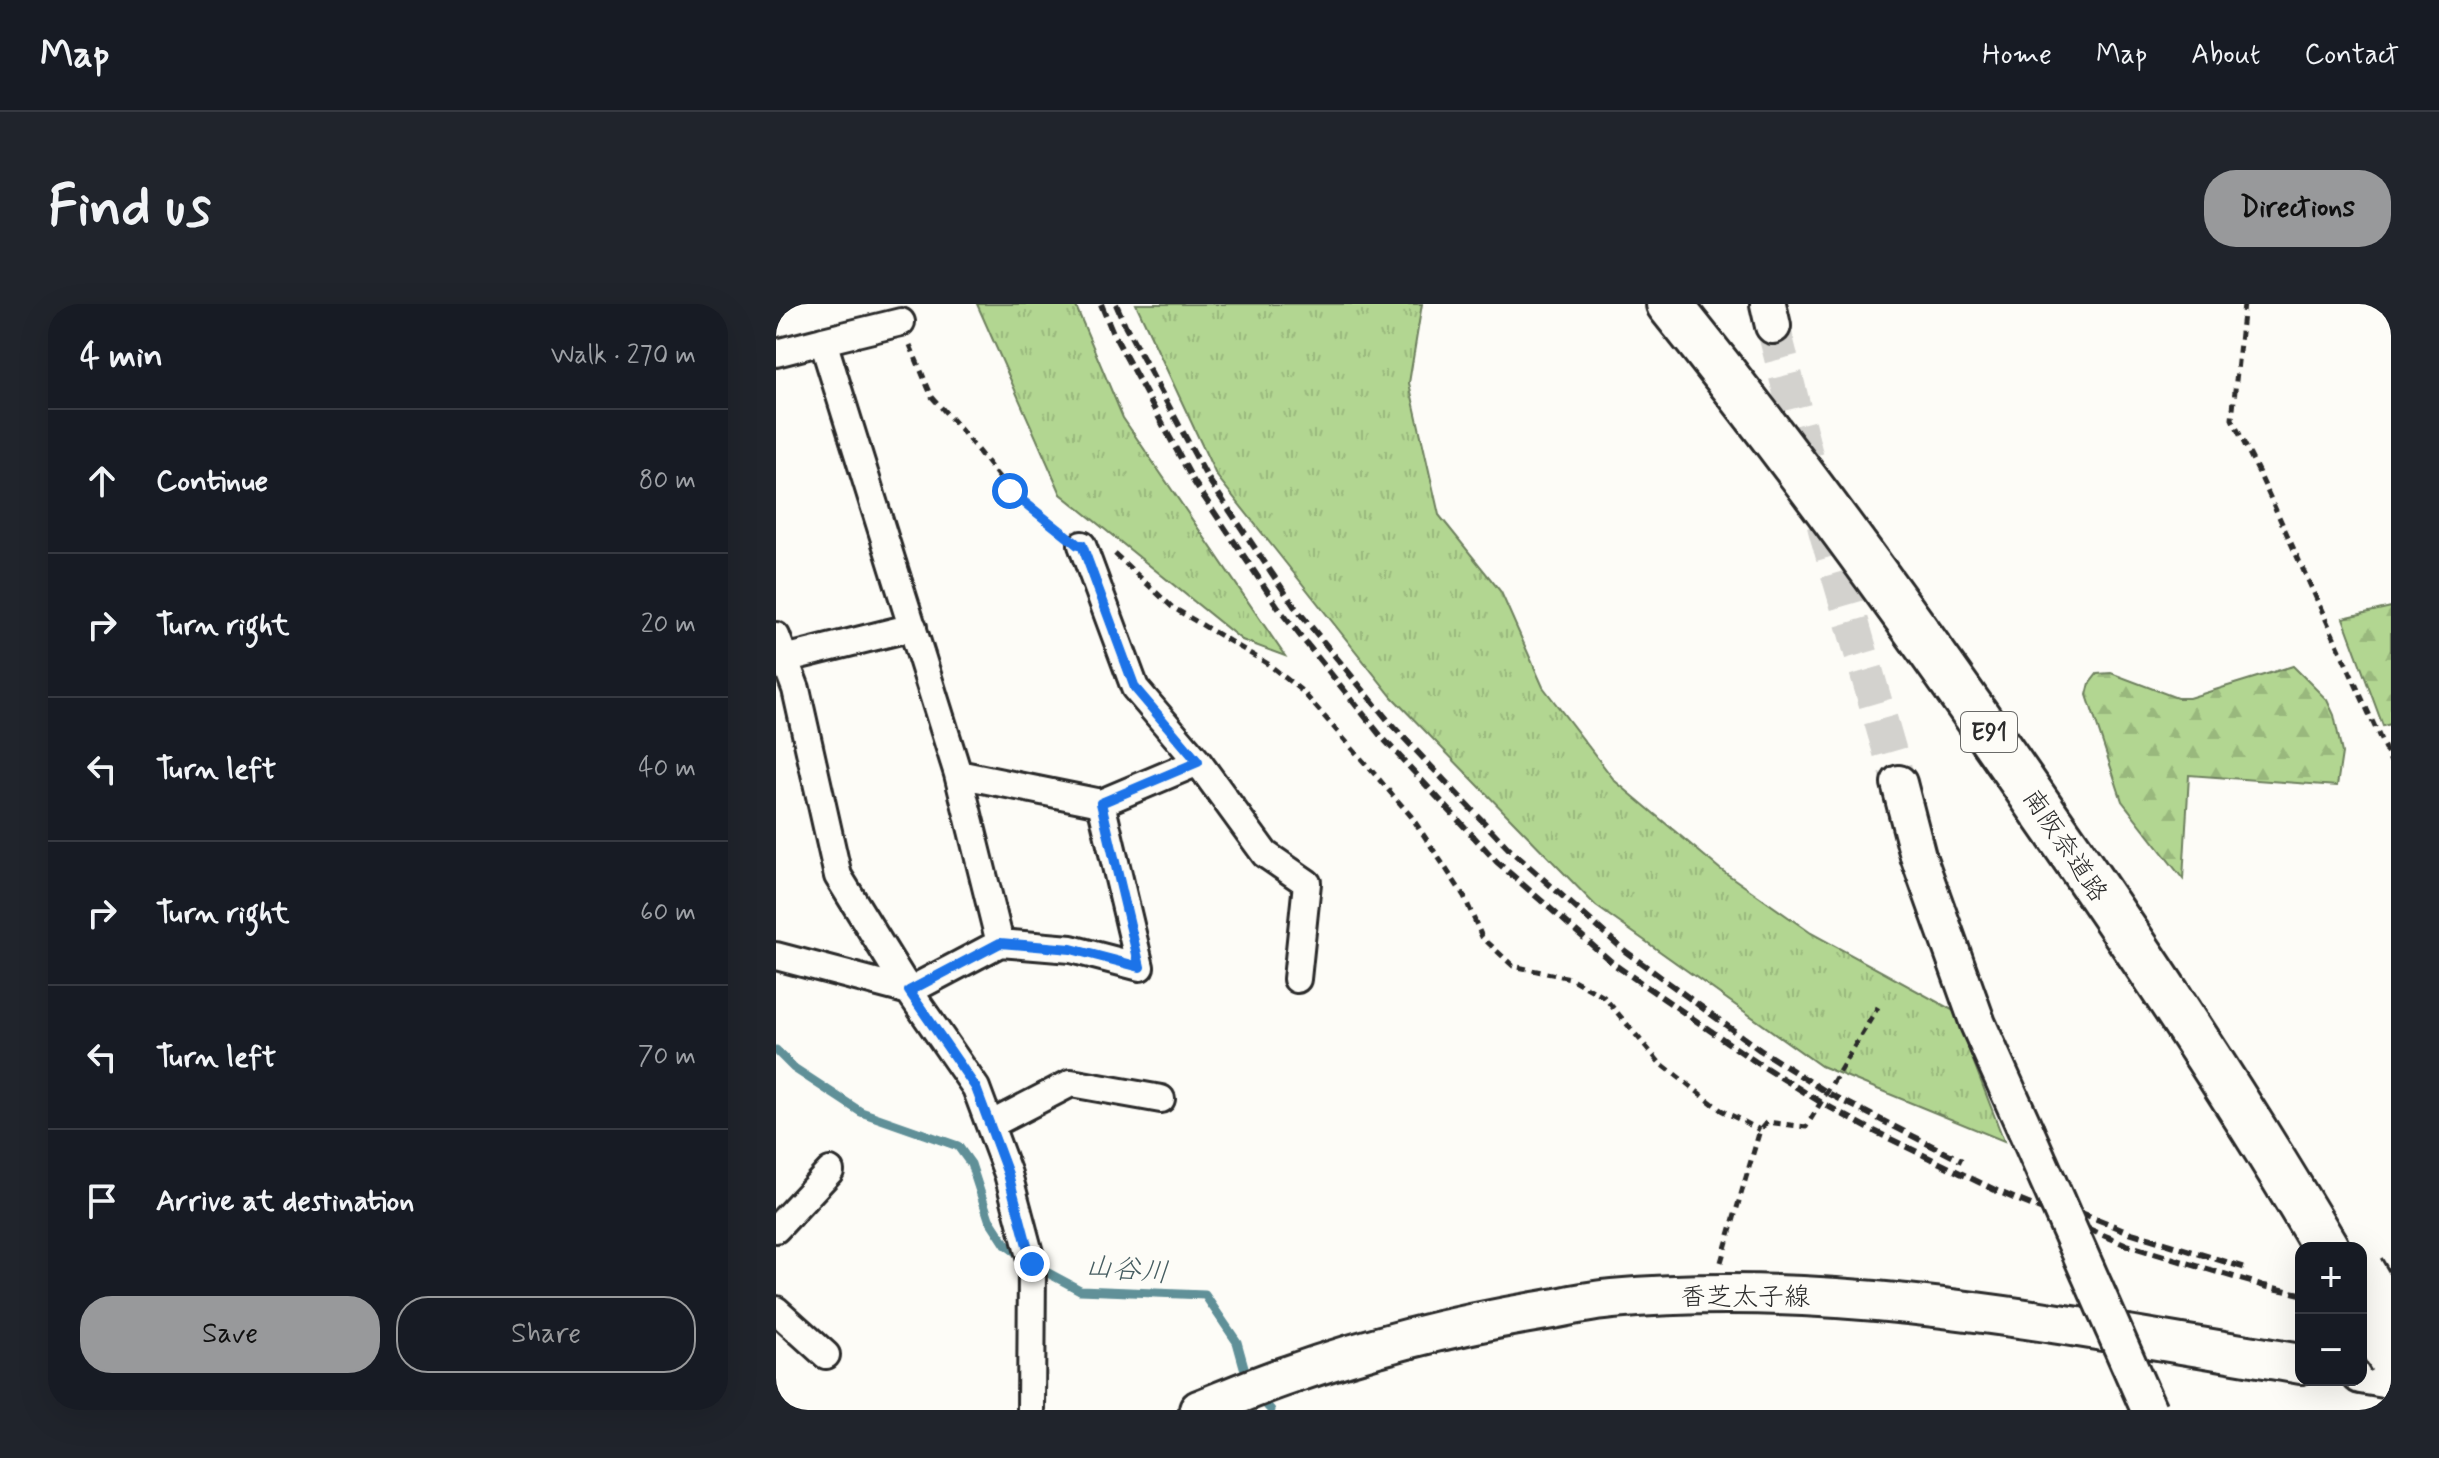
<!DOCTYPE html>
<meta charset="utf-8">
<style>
:root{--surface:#171b24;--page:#20242c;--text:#f1f3f6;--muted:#9ea1a6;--line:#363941;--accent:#98999b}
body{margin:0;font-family:Mynerve,"Klee One",sans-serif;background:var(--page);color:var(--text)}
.controls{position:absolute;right:24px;bottom:24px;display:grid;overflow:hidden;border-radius:16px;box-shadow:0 8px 32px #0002}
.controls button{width:72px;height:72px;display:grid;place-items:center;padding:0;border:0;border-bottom:2px solid var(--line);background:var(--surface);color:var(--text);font:40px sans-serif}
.stop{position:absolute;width:24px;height:24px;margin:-18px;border:6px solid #1a73e8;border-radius:50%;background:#fff}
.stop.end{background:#1a73e8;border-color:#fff;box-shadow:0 2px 8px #0008}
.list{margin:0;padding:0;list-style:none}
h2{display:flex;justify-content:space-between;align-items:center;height:104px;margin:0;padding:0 32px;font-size:34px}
h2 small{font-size:26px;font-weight:400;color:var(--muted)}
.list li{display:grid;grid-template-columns:52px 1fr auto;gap:24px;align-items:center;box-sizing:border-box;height:144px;padding:0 32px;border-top:2px solid var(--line)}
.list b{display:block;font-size:30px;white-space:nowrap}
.list em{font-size:26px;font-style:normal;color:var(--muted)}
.actions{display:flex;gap:16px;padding:24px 32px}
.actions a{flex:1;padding:18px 0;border:2px solid var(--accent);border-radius:32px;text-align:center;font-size:28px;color:var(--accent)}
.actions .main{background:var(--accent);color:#111}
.icon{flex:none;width:44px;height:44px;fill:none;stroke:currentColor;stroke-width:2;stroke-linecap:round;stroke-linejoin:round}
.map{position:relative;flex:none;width:1615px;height:1106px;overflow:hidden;border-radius:32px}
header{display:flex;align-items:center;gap:48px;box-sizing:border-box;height:112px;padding:0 40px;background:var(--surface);border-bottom:2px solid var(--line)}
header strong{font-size:38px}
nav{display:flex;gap:44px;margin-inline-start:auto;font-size:28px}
.intro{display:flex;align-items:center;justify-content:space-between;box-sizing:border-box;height:192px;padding:0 48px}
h1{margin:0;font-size:56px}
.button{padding:20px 36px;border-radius:32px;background:var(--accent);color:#111;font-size:28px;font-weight:700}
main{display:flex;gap:48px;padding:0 48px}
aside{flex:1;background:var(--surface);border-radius:32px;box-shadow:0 8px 32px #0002}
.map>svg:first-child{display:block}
.grass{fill:url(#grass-tufts);stroke:#6e805e;stroke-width:2}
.forest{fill:url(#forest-firs);stroke:#6e805e;stroke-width:2}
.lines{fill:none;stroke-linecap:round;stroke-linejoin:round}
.stream{stroke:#609098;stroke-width:9}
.tertiary-tunnel{stroke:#d3d2ce;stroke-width:34;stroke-dasharray:34 17;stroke-linecap:butt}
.minor-casing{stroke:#2b2b2b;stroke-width:32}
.tertiary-casing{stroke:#2b2b2b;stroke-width:40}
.secondary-casing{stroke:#2b2b2b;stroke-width:44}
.motorway-casing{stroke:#2b2b2b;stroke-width:50}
.path{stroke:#2b2b2b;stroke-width:5;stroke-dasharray:8 6;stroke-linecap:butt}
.minor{stroke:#fdfcf7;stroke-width:26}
.tertiary{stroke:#fdfcf7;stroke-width:34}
.secondary{stroke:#fdfcf7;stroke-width:38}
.motorway{stroke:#fdfcf7;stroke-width:44}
.rail{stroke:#2b2b2b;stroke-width:6;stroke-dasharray:12 6;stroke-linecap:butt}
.tertiary-bridge-casing{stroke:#2b2b2b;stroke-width:40;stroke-linecap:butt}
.motorway-bridge-casing{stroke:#2b2b2b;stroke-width:50;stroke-linecap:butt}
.tertiary-bridge{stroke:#fdfcf7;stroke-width:34}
.motorway-bridge{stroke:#fdfcf7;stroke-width:44}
.route{stroke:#1a73e8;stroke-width:10}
.labels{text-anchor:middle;stroke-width:6;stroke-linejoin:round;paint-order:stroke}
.shield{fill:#fdfcf7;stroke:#6a6a68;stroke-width:2}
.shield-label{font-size:24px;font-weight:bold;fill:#2b2b2b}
.street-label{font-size:26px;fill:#2b2b2b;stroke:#fdfcf7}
.water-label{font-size:28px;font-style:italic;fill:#465d61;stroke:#fdfcf7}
</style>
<header>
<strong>Map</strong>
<nav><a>Home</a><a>Map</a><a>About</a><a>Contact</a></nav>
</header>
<div class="intro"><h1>Find us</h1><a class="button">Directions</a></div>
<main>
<aside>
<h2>4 min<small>Walk · 270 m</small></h2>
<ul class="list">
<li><svg class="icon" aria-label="ahead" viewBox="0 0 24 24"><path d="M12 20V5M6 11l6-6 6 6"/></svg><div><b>Continue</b></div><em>80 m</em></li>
<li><svg class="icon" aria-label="right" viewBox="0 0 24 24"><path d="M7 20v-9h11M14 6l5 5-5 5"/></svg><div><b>Turn right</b></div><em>20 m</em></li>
<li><svg class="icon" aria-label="left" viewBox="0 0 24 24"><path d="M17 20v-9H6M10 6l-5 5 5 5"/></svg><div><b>Turn left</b></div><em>40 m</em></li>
<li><svg class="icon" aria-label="right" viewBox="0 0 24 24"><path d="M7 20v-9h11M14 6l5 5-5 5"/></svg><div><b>Turn right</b></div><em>60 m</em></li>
<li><svg class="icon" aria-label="left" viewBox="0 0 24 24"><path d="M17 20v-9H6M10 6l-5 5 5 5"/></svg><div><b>Turn left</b></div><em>70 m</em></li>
<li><svg class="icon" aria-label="arrive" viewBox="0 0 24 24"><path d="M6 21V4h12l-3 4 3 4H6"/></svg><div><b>Arrive at destination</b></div></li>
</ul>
<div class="actions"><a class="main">Save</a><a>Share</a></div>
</aside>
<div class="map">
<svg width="1615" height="1106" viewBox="0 0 1615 1106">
<defs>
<pattern id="grass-tufts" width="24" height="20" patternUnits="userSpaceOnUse" patternTransform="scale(2)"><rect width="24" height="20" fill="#b2d691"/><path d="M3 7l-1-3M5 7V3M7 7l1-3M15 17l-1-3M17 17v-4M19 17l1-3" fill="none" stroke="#99b87d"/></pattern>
<pattern id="forest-firs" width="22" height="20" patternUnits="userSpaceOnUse" patternTransform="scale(2)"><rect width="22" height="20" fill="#b2d691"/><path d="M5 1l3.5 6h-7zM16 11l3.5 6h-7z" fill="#99b87d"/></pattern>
</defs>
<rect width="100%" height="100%" fill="#fdfcf7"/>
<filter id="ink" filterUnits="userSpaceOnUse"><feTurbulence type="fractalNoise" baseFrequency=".0125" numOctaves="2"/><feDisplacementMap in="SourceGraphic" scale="16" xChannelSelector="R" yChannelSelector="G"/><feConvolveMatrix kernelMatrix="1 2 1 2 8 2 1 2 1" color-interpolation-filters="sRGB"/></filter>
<g filter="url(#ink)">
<path class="grass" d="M201,0H299L347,114L509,352L466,336L285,190Z
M360,0H646L633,79L663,211L725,288L767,383L839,477L944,565L1035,629L1178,707L1228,837L1045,762L820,602L616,393L440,171Z"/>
<path class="forest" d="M1615,303V420L1607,422L1567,314Z
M1517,362L1551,396L1558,411L1566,449L1561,482L1413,471L1407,575L1346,497L1311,391L1314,379L1321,370L1335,369L1401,394H1413Z"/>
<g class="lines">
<path class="stream" d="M0,746L18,764L85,808L182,842L195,860L213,915L230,941L249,955
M261,963L304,986L429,991L461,1038L468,1063
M486,1096L495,1106"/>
<path class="tertiary-tunnel" d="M997,22L1050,229L1123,479"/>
<g class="minor-casing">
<path id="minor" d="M47,37L125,18
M0,49L47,37L182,470L325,499L364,663L295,645L224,639L133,687L0,652
M306,241L359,384L422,458
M0,332L20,385L62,572L133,687L200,784L232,870L256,960L255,1106
M8,355L137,323
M182,470L224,639
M325,499L422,458L489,550L531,579L521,675
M214,821L295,779L385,795
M0,925L54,867
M0,1006L50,1051"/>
</g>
<g class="tertiary-casing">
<path id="tertiary" d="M992,0L997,22
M1123,479L1142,552L1202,720L1250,827"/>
</g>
<g class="secondary-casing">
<path id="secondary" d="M1585,1070L1615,1075
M423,1106C453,1094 483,1081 513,1071C595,1042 680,1021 764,1007C788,1003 812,997 836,995C1068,974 1297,1023 1525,1060"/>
</g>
<g class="motorway-casing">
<path id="motorway" d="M893,0C1026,165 1150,337 1270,512C1368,653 1463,796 1550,944"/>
</g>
<path class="path" d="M1468,0L1456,115L1483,169L1615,458
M134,41L156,93L186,127L234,187L283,226
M339,250L396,303L492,360L527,388L635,512L688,592L706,633L737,662L794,674L828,693L883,758L945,806L984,826
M945,958L984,826L991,818L1030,823L1102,703"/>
<use href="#minor" class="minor"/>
<use href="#tertiary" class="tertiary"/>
<use href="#secondary" class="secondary"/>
<use href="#motorway" class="motorway"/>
<path class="rail" d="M325,0L337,29L418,178L506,309L604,431L721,558L839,661L980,758L1046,799L1092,824L1221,887L1351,941L1488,982L1525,990
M340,0L349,21L431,173L518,302L615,420L733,545L849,647L984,746L1052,789L1186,857
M1303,908L1356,929L1473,965
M1585,992L1615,998
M1585,1004L1615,1011"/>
<g class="tertiary-bridge-casing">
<path id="tertiary-bridge" d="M1250,827L1373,1106"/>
</g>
<g class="motorway-bridge-casing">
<path id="motorway-bridge" d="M1585,966L1615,1017
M1585,1004L1615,1055"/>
</g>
<use href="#tertiary-bridge" class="tertiary-bridge"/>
<use href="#motorway-bridge" class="motorway-bridge"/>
</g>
</g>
<g class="lines" filter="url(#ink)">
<path class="route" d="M234,187L302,241H306L359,384L422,458L325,499L364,663L295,645L224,639L133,687L200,784L232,870L256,960"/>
</g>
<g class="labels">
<rect class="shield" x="1185" y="408" width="56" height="40" rx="6"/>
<g class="shield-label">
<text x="1213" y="436">E91</text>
</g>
<g class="street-label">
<text transform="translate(1290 541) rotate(56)" y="9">南阪奈道路</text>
<text x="969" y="1001">香芝太子線</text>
</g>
<g class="water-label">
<text transform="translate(351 964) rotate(5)" y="10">山谷川</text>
</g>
</g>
</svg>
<div class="controls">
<button>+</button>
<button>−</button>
</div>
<div class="stop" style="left:234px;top:187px"></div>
<div class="stop end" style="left:256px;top:960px"></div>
</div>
</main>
